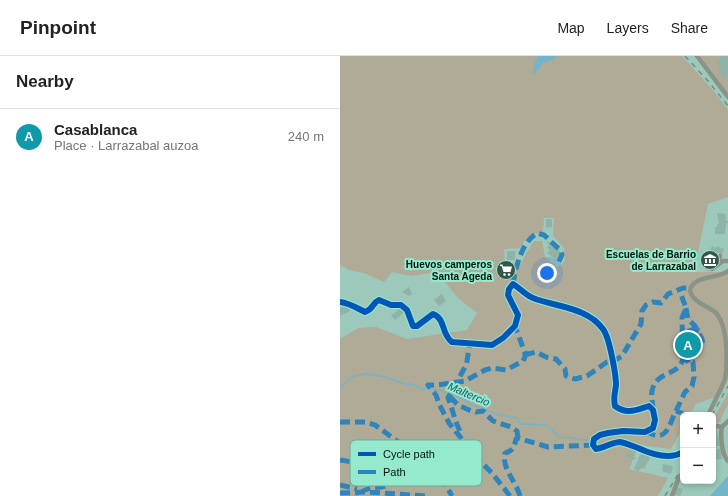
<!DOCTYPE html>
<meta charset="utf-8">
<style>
:root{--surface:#fff;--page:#f6f6f6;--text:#222;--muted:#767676;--line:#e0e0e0;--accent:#37554b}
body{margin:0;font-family:Helvetica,sans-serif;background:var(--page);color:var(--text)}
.controls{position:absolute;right:12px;bottom:12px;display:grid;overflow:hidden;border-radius:6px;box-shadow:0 2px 6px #0003}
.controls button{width:36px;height:36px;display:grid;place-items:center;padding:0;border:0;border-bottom:1px solid var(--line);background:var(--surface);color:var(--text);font:20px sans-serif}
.you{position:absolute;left:207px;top:217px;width:14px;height:14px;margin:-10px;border:3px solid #fff;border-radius:50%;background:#1a73e8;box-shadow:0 0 0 6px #1a73e833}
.badge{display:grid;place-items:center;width:26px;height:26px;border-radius:50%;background:var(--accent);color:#fff;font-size:13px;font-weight:700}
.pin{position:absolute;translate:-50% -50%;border:2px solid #fff;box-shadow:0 1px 4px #0006}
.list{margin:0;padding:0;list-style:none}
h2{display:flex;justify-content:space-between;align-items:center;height:52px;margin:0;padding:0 16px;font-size:17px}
h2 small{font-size:13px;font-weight:400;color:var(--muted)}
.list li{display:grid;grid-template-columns:26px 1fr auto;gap:12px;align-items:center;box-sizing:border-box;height:56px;padding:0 16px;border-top:1px solid var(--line)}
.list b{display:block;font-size:15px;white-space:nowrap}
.list p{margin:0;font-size:13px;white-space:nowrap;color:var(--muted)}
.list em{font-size:13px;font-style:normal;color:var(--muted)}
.map{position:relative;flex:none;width:388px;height:440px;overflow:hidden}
header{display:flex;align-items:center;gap:24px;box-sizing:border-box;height:56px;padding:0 20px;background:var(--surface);border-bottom:1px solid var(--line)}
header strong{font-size:19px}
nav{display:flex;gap:22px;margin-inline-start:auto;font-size:14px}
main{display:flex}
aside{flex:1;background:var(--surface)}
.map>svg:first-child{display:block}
.green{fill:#b0ab97;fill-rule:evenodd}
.water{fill:#74b4c9}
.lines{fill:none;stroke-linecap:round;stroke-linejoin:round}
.stream{stroke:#74b4c9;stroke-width:1.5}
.building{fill:#8fb3a7}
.minor{stroke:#8b9387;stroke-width:4.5}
.rail{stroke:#7a8c81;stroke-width:1.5;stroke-dasharray:5 5;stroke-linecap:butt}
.quiet{stroke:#2f84bc;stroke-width:5;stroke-dasharray:10 5;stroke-linecap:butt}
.cycleway-casing{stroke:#95eace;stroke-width:8}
.cycleway{stroke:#0057b8;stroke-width:6}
.labels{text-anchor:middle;stroke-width:4;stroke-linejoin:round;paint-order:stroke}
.poi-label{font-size:10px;font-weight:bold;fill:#00160f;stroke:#95eace;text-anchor:end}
.water-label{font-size:11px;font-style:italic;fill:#1f5871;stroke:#95eace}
.key{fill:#95eace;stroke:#68aa95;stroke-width:1}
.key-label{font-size:11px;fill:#00160f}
</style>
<header>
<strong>Pinpoint</strong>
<nav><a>Map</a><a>Layers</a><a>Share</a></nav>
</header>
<main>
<aside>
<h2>Nearby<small></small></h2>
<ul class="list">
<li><span class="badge" style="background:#0f9aa8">A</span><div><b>Casablanca</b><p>Place · Larrazabal auzoa</p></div><em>240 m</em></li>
</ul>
</aside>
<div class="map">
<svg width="388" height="440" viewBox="0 0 388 440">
<rect width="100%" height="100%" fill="#9cc9bb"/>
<path class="green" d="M0,0H342L372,33L388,54V141L368,148L354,216H388V324L381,339L356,348L350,359H343V372L331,393L299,389L289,413L328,422L318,440H0V283L18,272L36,271L67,283L127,274L137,257L119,243L104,225L90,217L72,220L52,216L44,226L24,217L9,214L0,209ZM204,162H214L213,180L224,192L225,205L218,211L205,201L202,185H194L186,197L181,208H165L164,193L183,192V186L194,178L203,177Z
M359,0H388V40Z
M388,337V348L382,360L380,366L373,368V363Z"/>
<path class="water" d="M198,0H218L214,2L212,5L209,4L208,6L203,7L195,18L193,16L195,6Z
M388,420V440H370Z"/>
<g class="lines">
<path class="stream" d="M0,332L13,320L27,318L45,321L65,328H71L83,333L87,332L103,335L110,340H117L132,349L137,350L155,358L176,362L181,368L207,369L220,382C230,380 239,385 249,384"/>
</g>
<path class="building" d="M382,0H388V20L386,22H383L378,13L381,10L376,6Z
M377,157L386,158V165H388V167H386L385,178H375V171H377V168H379Z
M206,163H212V171L206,172Z
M208,185L212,190L220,194L219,196L221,197L216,204L207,197L210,194L207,192L209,189L207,186Z
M372,190L376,192L377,190L384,193L382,198L376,196L371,209L372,210V212L370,215H367L363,211Z
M167,195H175V204H167Z
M69,231L72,238L69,240L62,236Z
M102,238L106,245L99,250L94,244Z
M8,249L10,255L0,260V252Z
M63,251L66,255L55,264L51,259Z
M344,285H351L352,293L345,294Z
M356,296V301L350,302L349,297Z
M374,374H377L380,390H376L373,388V377Z
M381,392L382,403L373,404V395Z
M288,396L293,398L292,400L296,402L295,404L286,400Z
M304,396L311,400L304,413L302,412L298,415L294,413L299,401L302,397L303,398Z
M323,408L333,410L331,418L322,415Z
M336,431L343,433L340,440L333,439Z"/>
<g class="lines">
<path class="minor" d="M357,0L388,41
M377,209L380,200
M372,213L383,205H388
M0,246C9,247 17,252 25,256C34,253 32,247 39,244L51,249H61L67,254L73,270H77L93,258C106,263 101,278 112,286L152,289L163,282L175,270L178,259L168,239L169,233L173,228C181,233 185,239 193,242C216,251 247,251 263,273C269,281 272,301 274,311C275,317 276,324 276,329C275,338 273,341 275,350C287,359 296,354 309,350L313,354L315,364L313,372L305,376L283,375L268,377L260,379L254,383L253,389L256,393C265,392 272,386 280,386C286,387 292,390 298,392C311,398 330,404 343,396
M368,359C374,347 380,335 385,323C388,306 388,268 375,256C367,250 353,246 350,235C352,219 378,223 388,215
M382,371C380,379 382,400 388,405
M382,371L388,365
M373,373L377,370L382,371
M332,440L337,426L343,416"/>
<path class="rail" d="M345,0L368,25L388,50
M372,359L388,330
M325,440L343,410"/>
<path class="quiet" d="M173,228C176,211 181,187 197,177L204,179L221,195L222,199L217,209
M346,252L348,263L355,270L362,283L363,292
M185,297L188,298L196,296L206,301L216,303L225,313L226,320L235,323L247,320L267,306L274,305L282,300L301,268L302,255L306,249L313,246L321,247L328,238L343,232H350
M345,306L348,304V296L353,294L355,290L349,270L359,275
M110,341L118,349L129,354L136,356L143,355L153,365L171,371L177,375L178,382
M313,354C313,347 311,341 312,335C316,314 338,321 343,303L342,262L346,252L339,233
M336,355L345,336L352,330L354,321L353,306L348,304
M0,366H26L35,369L93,411L104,426L112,440
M120,375C114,364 113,353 108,342L125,311L127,305L130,286
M306,375C327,389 329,368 336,355L344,358V359
M0,404C16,407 38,408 47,422L45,430C34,433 26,430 17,440
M0,429L17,433
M0,437L28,436L86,440
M170,440L152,417L138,403L109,367L99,348L96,339L88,329H97L125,325L145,314L152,312L166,314L183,305L185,301V297L175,270
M180,440C176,425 161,412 165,397C174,394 174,391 176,383L178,382L208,391L253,389"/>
<g class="cycleway-casing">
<path id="cycleway" d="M0,246C9,247 17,252 25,256C34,253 32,247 39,244L51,249H61L67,254L73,270H77L93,258C106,263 101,278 112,286L152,289L163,282L175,270L178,259L168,239L169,233L173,228C181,233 185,239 193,242C216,251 247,251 263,273C269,281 272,301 274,311C275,317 276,324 276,329C275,338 273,341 275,350C287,359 296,354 309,350L313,354L315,364L313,372L305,376L283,375L268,377L260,379L254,383L253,389L256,393C265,392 272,386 280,386C286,387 292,390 298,392C311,398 330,404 343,396"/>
</g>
<use href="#cycleway" class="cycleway"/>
</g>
<defs>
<g id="museum-disc" transform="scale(1)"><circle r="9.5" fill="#37554b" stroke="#95eace"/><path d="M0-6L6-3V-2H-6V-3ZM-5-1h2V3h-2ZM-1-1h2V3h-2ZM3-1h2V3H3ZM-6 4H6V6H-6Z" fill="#fff"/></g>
<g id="supermarket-disc" transform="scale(1)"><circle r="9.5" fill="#37554b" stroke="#95eace"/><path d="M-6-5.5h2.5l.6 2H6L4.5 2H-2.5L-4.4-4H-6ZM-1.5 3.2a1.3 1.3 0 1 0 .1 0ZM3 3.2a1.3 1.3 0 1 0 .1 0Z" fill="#fff"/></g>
</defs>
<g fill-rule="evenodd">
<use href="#museum-disc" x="370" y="204"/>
<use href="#supermarket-disc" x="166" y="214"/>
</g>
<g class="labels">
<g class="poi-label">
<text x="356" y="202">Escuelas de Barrio<tspan x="356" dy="12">de Larrazabal</tspan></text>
<text x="152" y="212">Huevos camperos<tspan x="152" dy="12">Santa Ageda</tspan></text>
</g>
<g class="water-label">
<text transform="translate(129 338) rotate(23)" y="4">Maltercio</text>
</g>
</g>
<rect x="10" y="384" width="132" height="46" rx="6" class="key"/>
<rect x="18" y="396" width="18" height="4" fill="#0057b8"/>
<rect x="18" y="414" width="18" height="4" fill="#2f84bc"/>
<g class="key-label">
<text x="43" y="402">Cycle path</text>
<text x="43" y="420">Path</text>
</g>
</svg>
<div class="controls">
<button>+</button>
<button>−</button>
</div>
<div class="you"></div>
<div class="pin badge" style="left:348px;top:289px;background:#0f9aa8">A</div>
</div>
</main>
